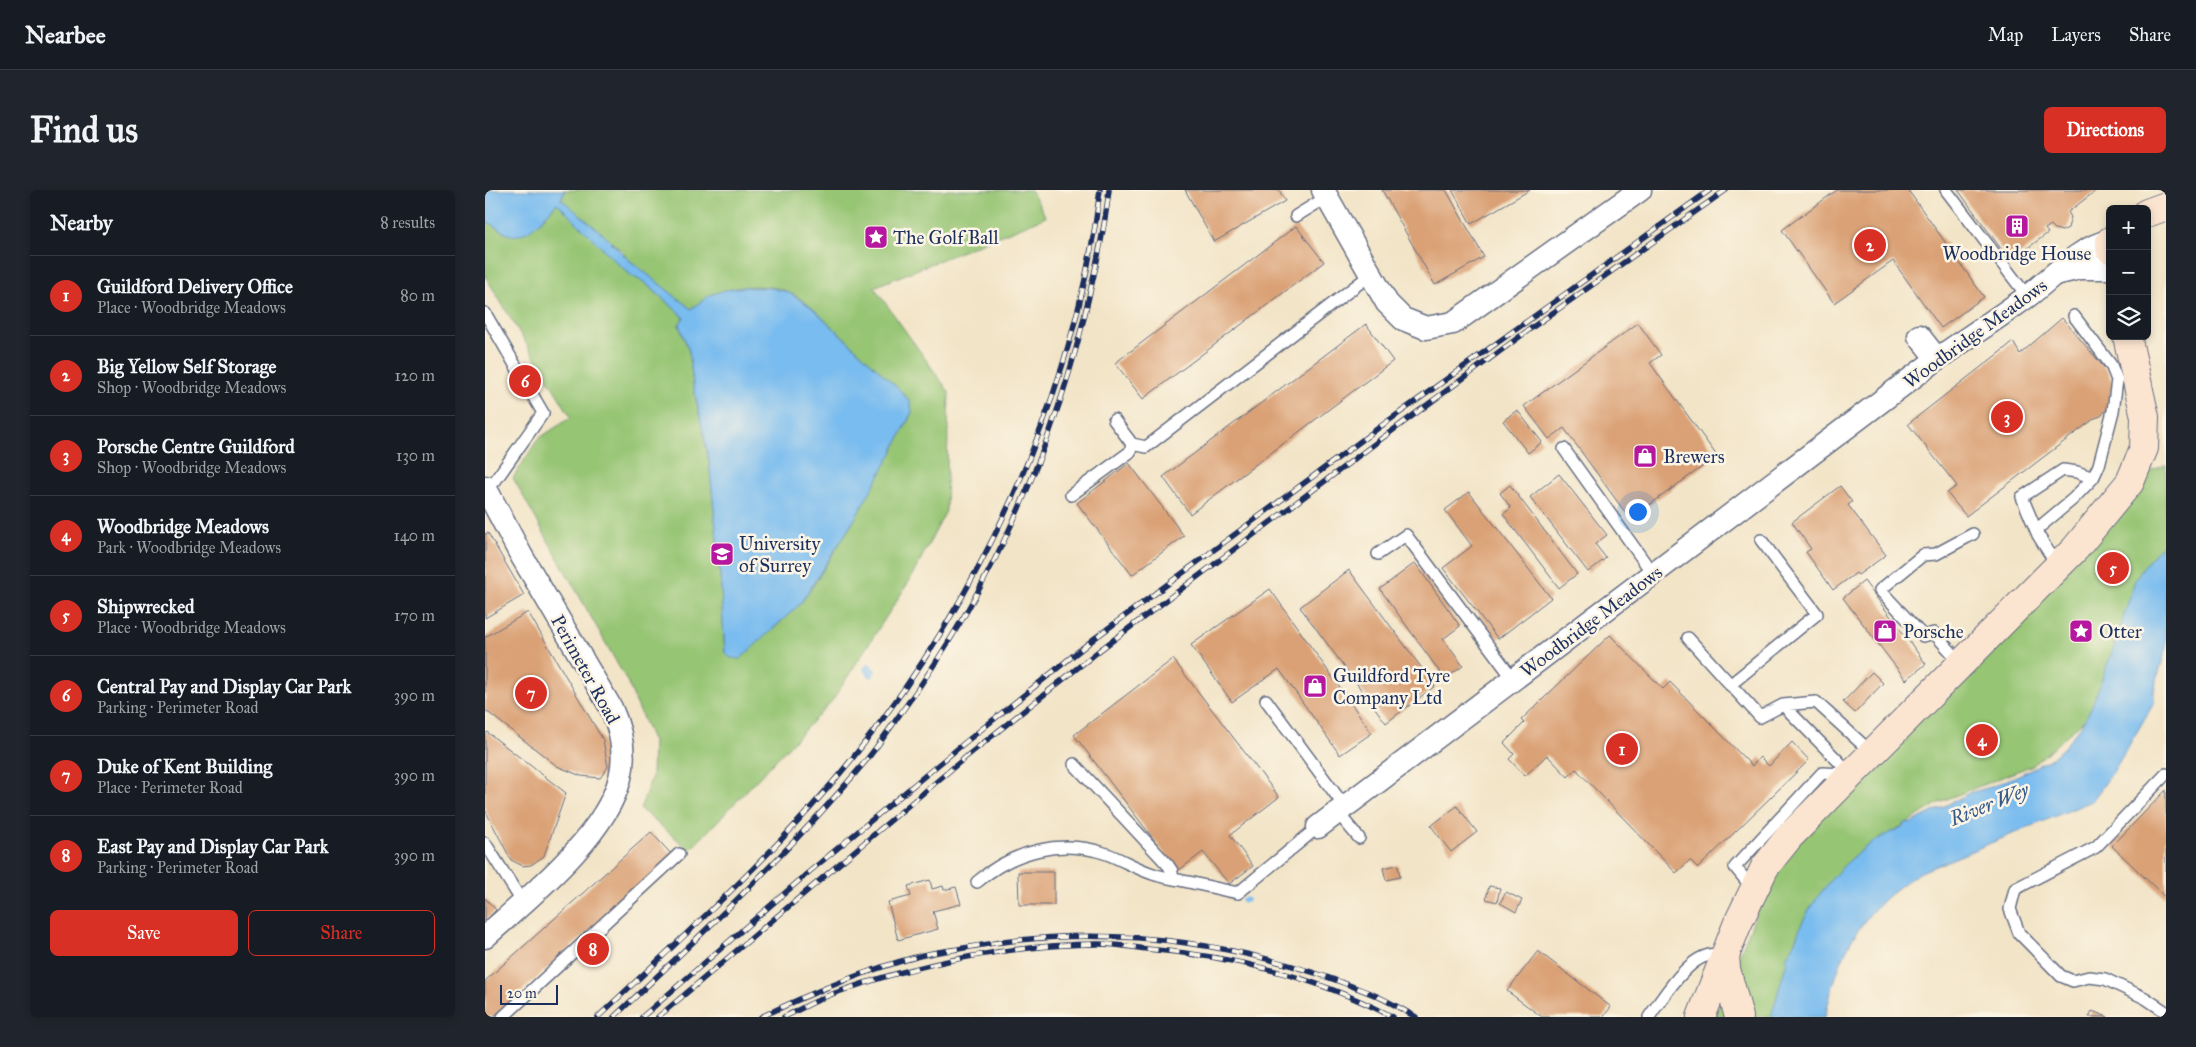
<!DOCTYPE html>
<meta charset="utf-8">
<style>
:root{--surface:#171b24;--page:#20242c;--text:#f1f3f6;--muted:#9ea1a6;--line:#363941;--accent:#d93025}
body{margin:0;font-family:"IM FELL Great Primer",serif;background:var(--page);color:var(--text)}
.controls{position:absolute;right:15px;top:15px;display:grid;overflow:hidden;border-radius:8px;box-shadow:0 2px 8px #0003}
.controls button{width:45px;height:45px;display:grid;place-items:center;padding:0;border:0;border-bottom:1px solid var(--line);background:var(--surface);color:var(--text);font:25px sans-serif}
.scale{position:absolute;left:15px;bottom:12px;width:58px;box-sizing:border-box;padding-left:5px;border:2px solid #1b2f5e;border-top:0;font-size:14px;line-height:18px;white-space:nowrap;color:#1b2f5e;-webkit-text-stroke:4px #fcf5e5;paint-order:stroke}
.you{position:absolute;left:1152px;top:321px;width:18px;height:18px;margin:-12px;border:4px solid #fff;border-radius:50%;background:#1a73e8;box-shadow:0 0 0 8px #1a73e833}
.badge{display:grid;place-items:center;width:32px;height:32px;border-radius:50%;background:var(--accent);color:#fff;font-size:16px;font-weight:700}
.pin{position:absolute;translate:-50% -50%;border:2px solid #fff;box-shadow:0 1px 5px #0006}
.list{margin:0;padding:0;list-style:none}
h2{display:flex;justify-content:space-between;align-items:center;height:65px;margin:0;padding:0 20px;font-size:21px}
h2 small{font-size:16px;font-weight:400;color:var(--muted)}
.list li{display:grid;grid-template-columns:32px 1fr auto;gap:15px;align-items:center;box-sizing:border-box;height:80px;padding:0 20px;border-top:1px solid var(--line)}
.list b{display:block;font-size:19px;white-space:nowrap}
.list p{margin:0;font-size:16px;white-space:nowrap;color:var(--muted)}
.list em{font-size:16px;font-style:normal;color:var(--muted)}
.actions{display:flex;gap:10px;padding:15px 20px}
.actions a{flex:1;padding:11px 0;border:1px solid var(--accent);border-radius:8px;text-align:center;font-size:18px;color:var(--accent)}
.actions .main{background:var(--accent);color:#fff}
.icon{flex:none;width:28px;height:28px;fill:none;stroke:currentColor;stroke-width:2;stroke-linecap:round;stroke-linejoin:round}
.map{position:relative;flex:none;width:1681px;height:827px;overflow:hidden;border-radius:8px}
header{display:flex;align-items:center;gap:30px;box-sizing:border-box;height:70px;padding:0 25px;background:var(--surface);border-bottom:1px solid var(--line)}
header strong{font-size:24px}
nav{display:flex;gap:28px;margin-inline-start:auto;font-size:18px}
.intro{display:flex;align-items:center;justify-content:space-between;box-sizing:border-box;height:120px;padding:0 30px}
h1{margin:0;font-size:35px}
.button{padding:12px 22px;border-radius:8px;background:var(--accent);color:#fff;font-size:18px;font-weight:700}
main{display:flex;gap:30px;padding:0 30px}
aside{flex:1;background:var(--surface);border-radius:8px;box-shadow:0 2px 8px #0003}
.map>svg:first-child{display:block}
.green{fill:#96c573;stroke:#587a68}
.water{fill:#79bcef;stroke:#4a76a6}
.lines{fill:none;stroke-linecap:round;stroke-linejoin:round}
.stream{stroke:#79bcef;stroke-width:5.5}
.building{fill:#daa176}
.lane-casing{stroke:#666e83;stroke-width:14}
.street-casing{stroke:#666e83;stroke-width:25}
.secondary-casing{stroke:#666e83;stroke-width:30}
.lane{stroke:#fff;stroke-width:11}
.street{stroke:#fff;stroke-width:22}
.secondary{stroke:#fce5d0;stroke-width:28}
.rail-casing{stroke:#1b2f5e;stroke-width:5.5}
.rail{stroke:#fcf5e5;stroke-width:4;stroke-dasharray:11;stroke-linecap:butt}
.labels{text-anchor:middle;stroke-width:5;stroke-linejoin:round;paint-order:stroke}
.poi-label{font-size:19px;fill:#1b2f5e;stroke:#fcf5e5;text-anchor:start}
.street-label{font-size:19px;fill:#1b2f5e;stroke:#fcf5e5}
.water-label{font-size:20px;font-style:italic;fill:#37598a;stroke:#fcf5e5}
</style>
<header>
<strong>Nearbee</strong>
<nav><a>Map</a><a>Layers</a><a>Share</a></nav>
</header>
<div class="intro"><h1>Find us</h1><a class="button">Directions</a></div>
<main>
<aside>
<h2>Nearby<small>8 results</small></h2>
<ul class="list">
<li><span class="badge">1</span><div><b>Guildford Delivery Office</b><p>Place · Woodbridge Meadows</p></div><em>80 m</em></li>
<li><span class="badge">2</span><div><b>Big Yellow Self Storage</b><p>Shop · Woodbridge Meadows</p></div><em>120 m</em></li>
<li><span class="badge">3</span><div><b>Porsche Centre Guildford</b><p>Shop · Woodbridge Meadows</p></div><em>130 m</em></li>
<li><span class="badge">4</span><div><b>Woodbridge Meadows</b><p>Park · Woodbridge Meadows</p></div><em>140 m</em></li>
<li><span class="badge">5</span><div><b>Shipwrecked</b><p>Place · Woodbridge Meadows</p></div><em>170 m</em></li>
<li><span class="badge">6</span><div><b>Central Pay and Display Car Park</b><p>Parking · Perimeter Road</p></div><em>390 m</em></li>
<li><span class="badge">7</span><div><b>Duke of Kent Building</b><p>Place · Perimeter Road</p></div><em>390 m</em></li>
<li><span class="badge">8</span><div><b>East Pay and Display Car Park</b><p>Parking · Perimeter Road</p></div><em>390 m</em></li>
</ul>
<div class="actions"><a class="main">Save</a><a>Share</a></div>
</aside>
<div class="map">
<svg width="1681" height="827" viewBox="0 0 1681 827">
<rect width="100%" height="100%" fill="#fcf5e5"/>
<filter id="ink" filterUnits="userSpaceOnUse"><feTurbulence type="fractalNoise" baseFrequency=".02" numOctaves="2"/><feDisplacementMap in="SourceGraphic" scale="10" xChannelSelector="R" yChannelSelector="G"/><feConvolveMatrix kernelMatrix="1 2 1 2 8 2 1 2 1" color-interpolation-filters="sRGB"/></filter>
<filter id="wash" filterUnits="userSpaceOnUse"><feTurbulence type="fractalNoise" baseFrequency=".0096" numOctaves="4" result="noise"/><feDisplacementMap in="SourceGraphic" scale="20" xChannelSelector="R" yChannelSelector="G"/><feGaussianBlur stdDeviation="1.12" result="paint"/><feColorMatrix in="noise" values="0 0 0 0 0 0 0 0 0 0 0 0 0 0 0 0 0 1.4 0 .05"/><feComposite in="paint" operator="in"/></filter>
<g filter="url(#wash)">
<rect width="100%" height="100%" fill="#f2e4c7"/>
<path class="green" d="M80,0H546L561,27L389,97L464,202L461,321L425,390L347,511L205,660L155,619L167,586L168,552L142,491L28,288L53,249L86,227L0,86V30L22,44L54,33L72,13L130,71L147,86L159,92L199,127L194,135L204,161L208,194L224,271L234,368L240,463L283,444L315,414L324,402L368,332L424,229L427,222L425,212L415,200C394,180 372,160 351,140C336,127 321,110 303,102C273,89 229,99 206,119L143,69L136,60L76,9Z
M1681,275V355L1606,524L1548,575L1457,611L1391,652L1289,827H1229L1292,673L1663,282Z"/>
<path class="water" d="M0,0H80L76,9L118,44L143,69L206,119L225,105L240,100L260,97L286,98L303,102L326,117L415,200L425,212L427,222L407,263L368,332L315,414L255,469L246,468L240,463L234,368L224,271L208,194L204,161L194,135L199,127L159,92L147,86L130,71L72,13C60,25 41,54 20,43C13,39 7,34 0,30Z
M1681,351V458L1669,500V513L1628,582L1607,611L1436,682C1376,719 1355,759 1340,827H1286L1302,771L1301,769L1303,764C1310,756 1313,740 1319,729C1341,689 1375,653 1420,636L1419,634L1423,632L1426,633L1487,602L1506,597L1538,583L1567,568L1579,557L1596,536L1606,518L1631,451L1650,390L1659,376Z"/>
<g class="lines">
<path class="stream" d="M386,485L381,479L384,476L388,481
M759,710H761"/>
</g>
<g id="blocks">
<path class="building" d="M700,0H794L800,11L729,52Z
M897,0H961L999,67L950,95Z
M967,0H1045L986,34Z
M1352,0H1423L1499,107L1456,138L1408,71L1349,113L1297,40Z
M1473,0H1612L1583,22L1586,27L1583,38L1577,41L1570,39L1566,35L1560,39L1563,43L1525,71Z
M811,36L839,72L658,209L630,173Z
M1577,128L1623,182L1628,194L1624,216L1616,226L1610,228L1481,326L1462,303L1472,296L1423,234L1528,152L1535,164Z
M1153,133L1176,165L1165,173L1232,266L1145,329L1079,238L1064,249L1039,216Z
M881,134L908,171L705,324L678,287Z
M1032,220L1057,252L1043,263L1018,231Z
M644,273L699,346L647,385L592,313Z
M1074,284L1122,345L1110,354L1121,368L1103,382L1045,307Z
M1025,295L1092,384L1074,398L1018,324L1026,318L1015,303Z
M1355,296L1367,312L1363,315L1401,365L1373,385L1371,383L1348,400L1321,362L1326,359L1307,332Z
M984,302L1066,408L1013,449L958,378L987,356L960,320Z
M3,343L39,405L0,428V344Z
M930,373L975,436L958,449L978,476L960,489L895,399Z
M864,380L950,496L901,533L815,417Z
M1379,391L1441,474L1421,490L1358,408Z
M785,399L887,543L855,565L794,479L747,512L706,455Z
M43,422L118,550L123,577L115,588L96,586L72,576L0,520V447Z
M1125,445L1178,499L1185,492L1267,576L1275,567L1284,576L1307,552L1324,570L1213,678L1205,670L1191,683L1091,579L1083,587L1062,565L1040,586L1024,569L1029,564L1019,553L1039,533L1036,530Z
M688,469L794,607L745,645L768,676L744,694L718,662L693,681L589,545Z
M1387,482L1398,493L1370,523L1358,512Z
M2,542L81,603L59,666L46,675L38,676L26,670L0,620V545Z
M1681,600V708L1627,656Z
M972,616L992,642L966,662L946,636Z
M166,642L188,666L8,827H0V791Z
M913,675L915,687L901,690L898,678Z
M533,682H569V715H534Z
M445,690L447,699L458,696L459,700L471,697L476,714L448,721L453,739L413,750L403,712L426,706L423,696Z
M1004,696L1015,698L1012,712L1001,709Z
M1021,702L1037,710L1031,722L1015,713Z
M0,708L11,720L0,731Z
M1053,761L1126,817L1118,827H1057L1022,801Z
M1607,821L1623,827H1604Z"/>
</g>
</g>
<g filter="url(#ink)">
<use href="#blocks" fill-opacity="0" stroke="#666e83" stroke-width="1"/>
<g class="lines">
<g class="lane-casing">
<path id="lane" d="M1461,0L1542,106
M811,26L842,7
M0,123L58,223L10,291L0,297
M629,230L647,254L661,257L885,85
M1079,259L1168,384
M586,305L645,262L647,254
M1551,340L1588,309L1608,288L1614,275L1628,221L1632,190L1626,175L1589,126
M893,364L921,345L1029,490
M1573,377L1553,345L1537,307L1578,280L1592,282L1608,288
M1203,448L1275,527L1298,515
M1476,473L1449,443L1438,446L1395,400L1438,365L1451,364L1488,344
M1245,495L1332,424L1276,350
M781,510L860,617
M589,574L683,675L687,681V688
M1366,584L1298,515L1331,512L1387,563
M1681,584L1611,657L1530,699L1525,719L1534,743L1576,786L1588,791L1604,787L1620,789L1660,808L1681,822
M853,623L874,648
M0,653L38,713
M492,692C528,661 576,648 622,664C638,670 652,679 668,684C676,687 685,688 694,690C714,694 733,699 753,703L833,637
M1268,699L1250,677L1337,583L1362,584
M18,827L194,664
M1164,827C1176,810 1200,772 1221,766C1227,763 1234,764 1240,764"/>
</g>
<g class="street-casing">
<path id="street" d="M838,0L902,113L918,129L941,138L968,133L1155,0
M1574,83L1595,78H1625
M1434,146L1452,169
M0,297L36,365L126,518C136,540 141,565 135,588C121,646 43,708 0,747
M833,637L1452,169C1482,148 1513,128 1543,106C1568,87 1593,58 1624,51"/>
</g>
<g class="secondary-casing">
<path id="secondary" d="M1662,23L1681,16
M1625,51V59
M1240,765L1241,779L1254,827
M1216,827L1252,735L1280,677L1304,647L1590,359L1645,292L1659,258L1660,227L1642,146"/>
</g>
<use href="#lane" class="lane"/>
<use href="#street" class="street"/>
<use href="#secondary" class="secondary"/>
<g class="rail-casing">
<path id="rail" d="M113,827C202,743 299,656 374,560C499,402 591,201 615,0
M129,827C215,746 303,664 379,573C393,556 405,538 418,520C508,396 572,252 605,102C613,68 620,35 624,0
M157,827L324,682L477,555L610,448L892,239L1225,0
M173,827L482,566L615,460L896,249L1045,139L1241,0
M276,827C326,803 377,781 431,767C447,762 463,761 479,758C620,732 755,750 887,804C902,810 916,819 931,827
M299,827C316,819 333,809 350,803C435,773 523,755 613,754C629,754 646,757 662,759C747,766 832,787 908,827"/>
</g>
<use href="#rail" class="rail"/>
</g>
</g>
<defs>
<g id="building-square" transform="scale(1.25)"><rect x="-9" y="-9" width="18" height="18" rx="4" fill="#b5179e" stroke="#fcf5e5"/><path d="M-4-6H4V6H1V3H-1V6H-4ZM-2.5-4.3h1.7v1.8h-1.7ZM.8-4.3h1.7v1.8H.8ZM-2.5-1h1.7V.8h-1.7ZM.8-1h1.7V.8H.8Z" fill="#fff"/></g>
<g id="sight-square" transform="scale(1.25)"><rect x="-9" y="-9" width="18" height="18" rx="4" fill="#b5179e" stroke="#fcf5e5"/><path d="M0-6L1.8-2.2L6-1.7L2.9 1.2L3.7 5.4L0 3.3L-3.7 5.4L-2.9 1.2L-6-1.7L-1.8-2.2Z" fill="#fff"/></g>
<g id="shop-square" transform="scale(1.25)"><rect x="-9" y="-9" width="18" height="18" rx="4" fill="#b5179e" stroke="#fcf5e5"/><path d="M-5-2.5h2.3a2.7 3.5 0 0 1 5.4 0H5L5.5 6h-11ZM-1.5-2.5h3a1.5 2.3 0 0 0-3 0Z" fill="#fff"/></g>
<g id="university-square" transform="scale(1.25)"><rect x="-9" y="-9" width="18" height="18" rx="4" fill="#b5179e" stroke="#fcf5e5"/><path d="M0-5L7-2L0 1L-7-2ZM-4 1L0 2.5L4 1V4Q0 6-4 4Z" fill="#fff"/></g>
</defs>
<g fill-rule="evenodd">
<use href="#building-square" x="1532" y="36"/>
<use href="#sight-square" x="391" y="47"/>
<use href="#shop-square" x="1160" y="266"/>
<use href="#university-square" x="237" y="364"/>
<use href="#shop-square" x="1400" y="441"/>
<use href="#sight-square" x="1596" y="441"/>
<use href="#shop-square" x="830" y="496"/>
</g>
<g class="labels">
<g class="poi-label">
<text x="408" y="54">The Golf Ball</text>
<text x="1532" y="70" text-anchor="middle">Woodbridge House</text>
<text x="1178" y="273">Brewers</text>
<text x="254" y="360">University<tspan x="254" dy="22">of Surrey</tspan></text>
<text x="1418" y="448">Porsche</text>
<text x="1614" y="448">Otter</text>
<text x="848" y="492">Guildford Tyre<tspan x="848" dy="22">Company Ltd</tspan></text>
</g>
<g class="street-label">
<text transform="translate(1490 143) rotate(-36)" y="7">Woodbridge Meadows</text>
<text transform="translate(1106 431) rotate(-37)" y="7">Woodbridge Meadows</text>
<text transform="translate(101 479) rotate(61)" y="7">Perimeter Road</text>
</g>
<g class="water-label">
<text transform="translate(1504 614) rotate(-22)" y="7">River Wey</text>
</g>
</g>
</svg>
<div class="controls">
<button>+</button>
<button>−</button>
<button><svg class="icon" aria-label="layers" viewBox="0 0 24 24"><path d="M12 4l9 5-9 5-9-5zM3 14l9 5 9-5"/></svg></button>
</div>
<div class="scale">20 m</div>
<div class="you"></div>
<div class="pin badge" style="left:1137px;top:559px">1</div>
<div class="pin badge" style="left:1385px;top:55px">2</div>
<div class="pin badge" style="left:1522px;top:227px">3</div>
<div class="pin badge" style="left:1497px;top:550px">4</div>
<div class="pin badge" style="left:1628px;top:378px">5</div>
<div class="pin badge" style="left:40px;top:191px">6</div>
<div class="pin badge" style="left:46px;top:503px">7</div>
<div class="pin badge" style="left:108px;top:759px">8</div>
</div>
</main>
